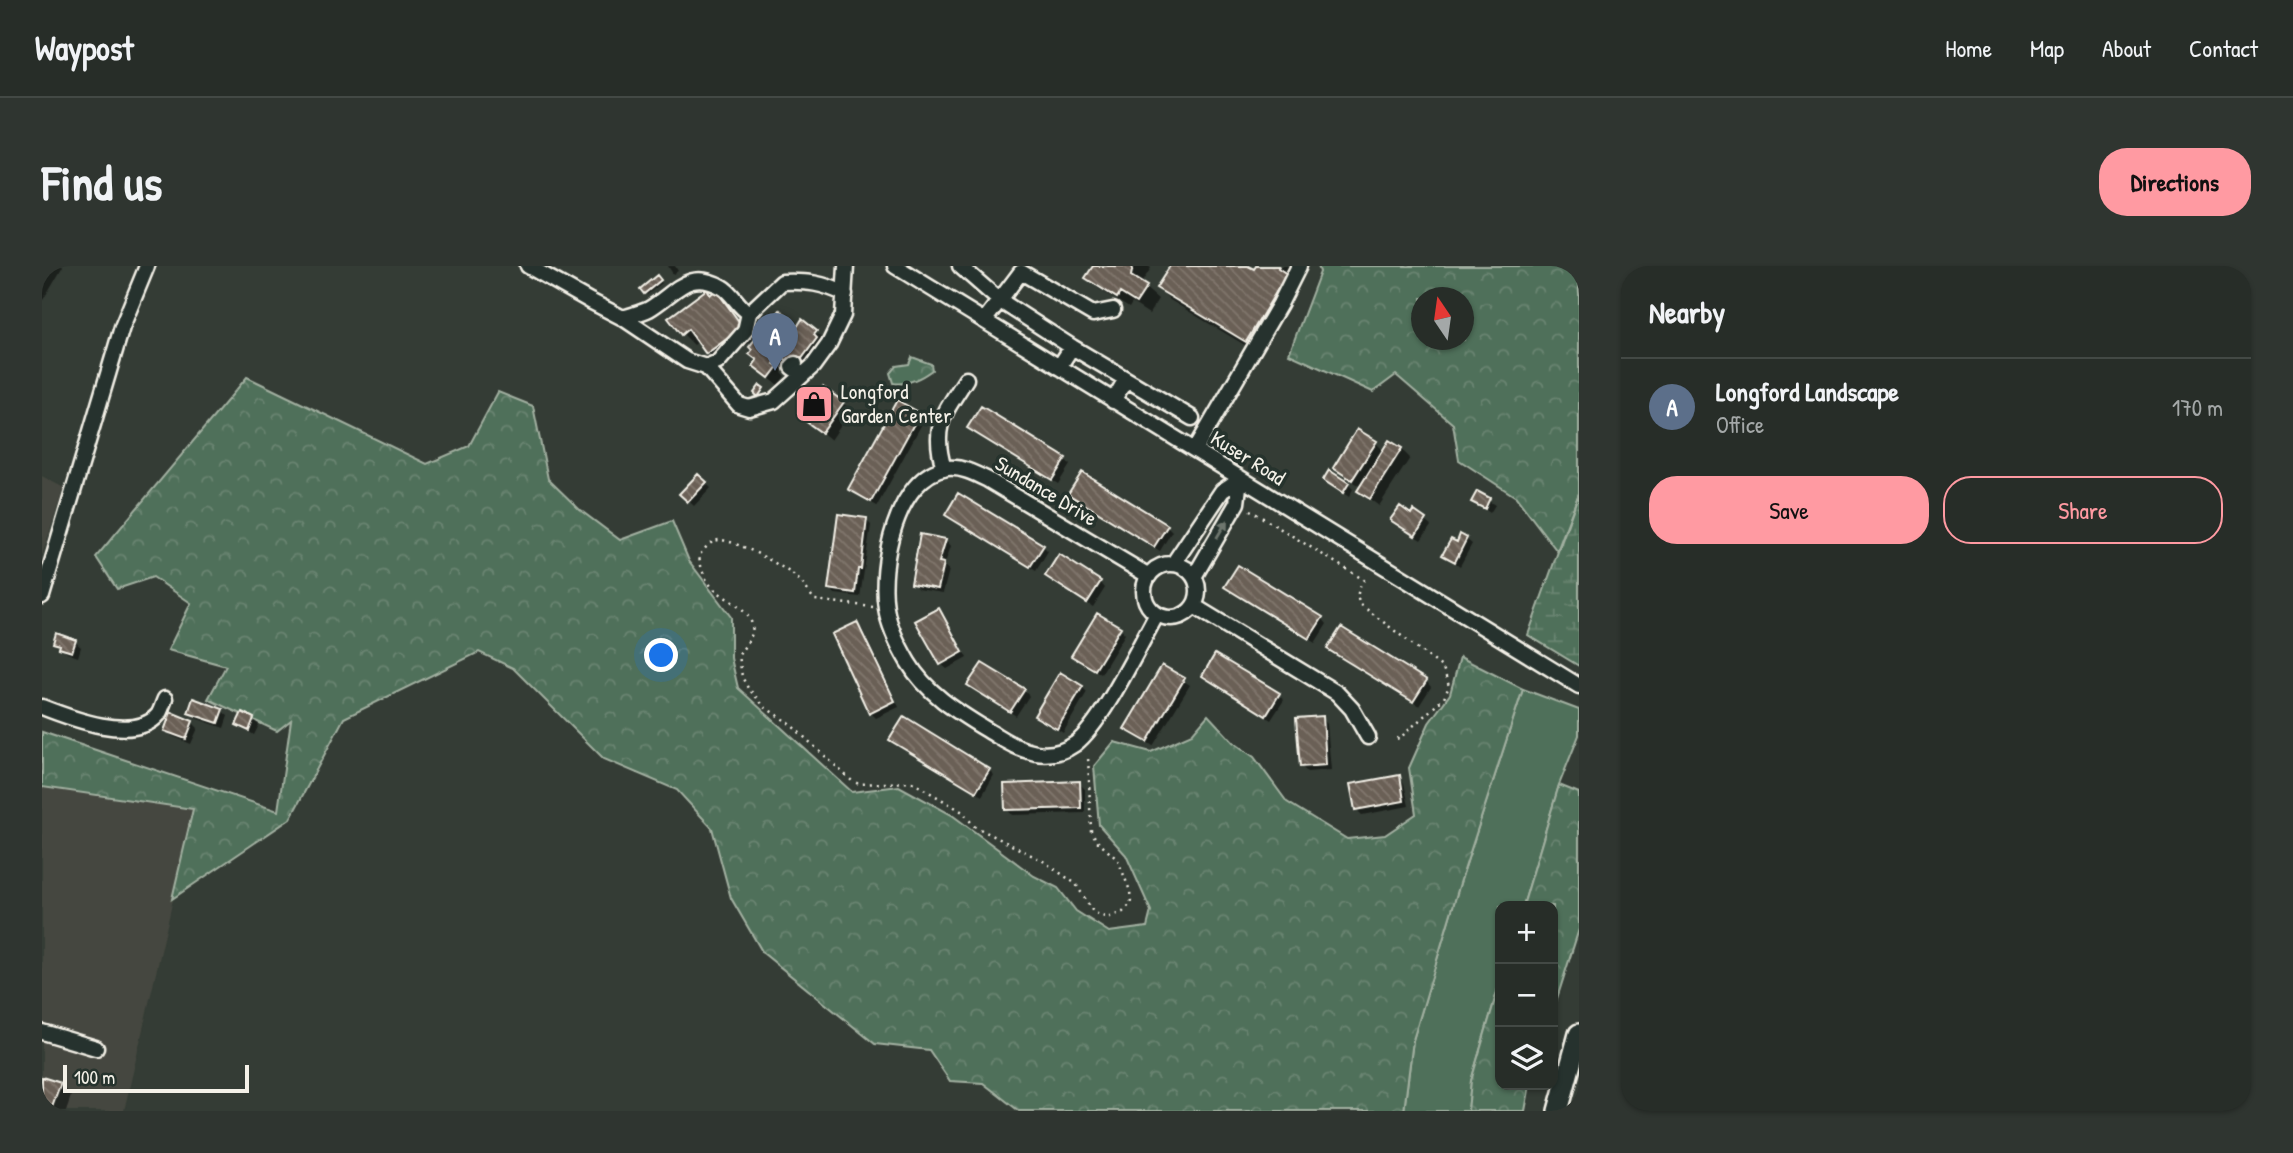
<!DOCTYPE html>
<meta charset="utf-8">
<style>
:root{--surface:#272d28;--page:#2f3530;--text:#f1f3f6;--muted:#a4a8a8;--line:#434945;--accent:#ff9aa2}
body{margin:0;font-family:"Patrick Hand",sans-serif;background:var(--page);color:var(--text)}
.controls{position:absolute;right:21px;bottom:21px;display:grid;overflow:hidden;border-radius:14px;box-shadow:0 2px 5px #0004}
.controls button{width:63px;height:63px;display:grid;place-items:center;padding:0;border:0;border-bottom:2px solid var(--line);background:var(--surface);color:var(--text);font:35px sans-serif}
.compass{position:absolute;left:1369px;top:21px;width:63px;height:63px;border-radius:50%;background:var(--surface);box-shadow:0 2px 5px #0004;rotate:347deg}
.scale{position:absolute;left:21px;bottom:18px;width:186px;box-sizing:border-box;padding-left:7px;border:4px solid #f4f1e8;border-top:0;font-size:19px;line-height:24px;white-space:nowrap;color:#f4f1e8;-webkit-text-stroke:5px #26332d;paint-order:stroke}
.you{position:absolute;left:620px;top:390px;width:24px;height:24px;margin:-18px;border:5px solid #fff;border-radius:50%;background:#1a73e8;box-shadow:0 0 0 10px #1a73e833}
.badge{display:grid;place-items:center;width:46px;height:46px;border-radius:50%;background:var(--accent);color:#fff;font-size:23px;font-weight:700}
.pin{position:absolute;translate:-50% -58px;filter:drop-shadow(0 2px 4px #0008)}
.pin::after{content:'';position:absolute;top:37px;width:24px;height:21px;background:inherit;clip-path:polygon(0 0,100% 0,50% 100%)}
.list{margin:0;padding:0;list-style:none}
h2{display:flex;justify-content:space-between;align-items:center;height:91px;margin:0;padding:0 28px;font-size:30px}
h2 small{font-size:23px;font-weight:400;color:var(--muted)}
.list li{display:grid;grid-template-columns:46px 1fr auto;gap:21px;align-items:center;box-sizing:border-box;height:98px;padding:0 28px;border-top:2px solid var(--line)}
.list b{display:block;font-size:26px;white-space:nowrap}
.list p{margin:0;font-size:23px;white-space:nowrap;color:var(--muted)}
.list em{font-size:23px;font-style:normal;color:var(--muted)}
.actions{display:flex;gap:14px;padding:21px 28px}
.actions a{flex:1;padding:16px 0;border:2px solid var(--accent);border-radius:28px;text-align:center;font-size:24px;color:var(--accent)}
.actions .main{background:var(--accent);color:#111}
.icon{flex:none;width:38px;height:38px;fill:none;stroke:currentColor;stroke-width:2;stroke-linecap:round;stroke-linejoin:round}
.map{position:relative;flex:none;width:1537px;height:845px;overflow:hidden;border-radius:28px}
header{display:flex;align-items:center;gap:42px;box-sizing:border-box;height:98px;padding:0 35px;background:var(--surface);border-bottom:2px solid var(--line)}
header strong{font-size:33px}
nav{display:flex;gap:38px;margin-inline-start:auto;font-size:24px}
.intro{display:flex;align-items:center;justify-content:space-between;box-sizing:border-box;height:168px;padding:0 42px}
h1{margin:0;font-size:49px}
.button{padding:18px 32px;border-radius:28px;background:var(--accent);color:#111;font-size:24px;font-weight:700}
main{display:flex;gap:42px;padding:0 42px}
aside{flex:1;background:var(--surface);border-radius:28px;box-shadow:0 2px 5px #0004}
.map>svg:first-child{display:block}
.built{fill:#44473f}
.green{fill:#50705a;stroke:#a2b0a1;stroke-width:2}
.forest{fill:url(#forest-crowns);stroke:#a2b0a1;stroke-width:2;fill-rule:evenodd}
.wetland{fill:url(#wetland-marsh);stroke:#a2b0a1;stroke-width:2}
.shadow{fill:#0007}
.building{fill:url(#building-back-hatch);stroke:#f4f1e8;stroke-width:2}
.lines{fill:none;stroke-linecap:round;stroke-linejoin:round}
.minor-casing{stroke:#f4f1e8;stroke-width:19}
.highway-casing{stroke:#f4f1e8;stroke-width:24}
.path{stroke:#f4f1e8;stroke-width:2.5;stroke-dasharray:2 5;stroke-linecap:butt}
.minor{stroke:#26332d;stroke-width:14}
.highway{stroke:#26332d;stroke-width:19}
.oneway{fill:#6e766e}
.labels{text-anchor:middle;stroke-width:7;stroke-linejoin:round;paint-order:stroke}
.poi-label{font-size:21px;fill:#f4f1e8;stroke:#26332d;text-anchor:start}
.street-label{font-size:21px;fill:#f4f1e8;stroke:#26332d}
</style>
<header>
<strong>Waypost</strong>
<nav><a>Home</a><a>Map</a><a>About</a><a>Contact</a></nav>
</header>
<div class="intro"><h1>Find us</h1><a class="button">Directions</a></div>
<main>
<div class="map">
<svg width="1537" height="845" viewBox="0 0 1537 845">
<defs>
<pattern id="forest-crowns" width="20" height="18" patternUnits="userSpaceOnUse" patternTransform="scale(1.75)"><rect width="20" height="18" fill="#50705a"/><path d="M2 6a3 3 0 1 1 6 0M12 15a3 3 0 1 1 6 0" fill="none" stroke="#6a8572"/></pattern>
<pattern id="wetland-marsh" width="20" height="14" patternUnits="userSpaceOnUse" patternTransform="scale(1.75)"><rect width="20" height="14" fill="#50705a"/><path d="M1 5h8M5 5V1M11 12h8M15 12V8" fill="none" stroke="#6a8572"/></pattern>
<pattern id="building-back-hatch" width="6" height="6" patternUnits="userSpaceOnUse" patternTransform="scale(1.75)"><rect width="6" height="6" fill="#6b6056"/><path d="M-1 5l2 2M0 0l6 6M5-1l2 2" fill="none" stroke="#81776e"/></pattern>
</defs>
<rect width="100%" height="100%" fill="#343c35"/>
<filter id="ink" filterUnits="userSpaceOnUse"><feTurbulence type="fractalNoise" baseFrequency=".0143" numOctaves="2"/><feDisplacementMap in="SourceGraphic" scale="14" xChannelSelector="R" yChannelSelector="G"/><feConvolveMatrix kernelMatrix="1 2 1 2 8 2 1 2 1" color-interpolation-filters="sRGB"/></filter>
<g filter="url(#ink)">
<path class="built" d="M0,210L22,222L0,290Z
M0,521L152,543L82,845H0Z"/>
<path class="green" d="M1481,423L1537,444V469L1517,519L1481,640H1458V716L1429,815L1426,845H1362L1371,774L1418,617Z"/>
<path class="forest" d="M1276,0H1537V227L1515,285L1474,231L1417,194L1411,158L1354,109L1331,126L1247,88L1278,6ZM1380,32H1422V74H1380Z
M870,91L889,98L890,104C879,112 865,120 851,117L848,107L854,100L867,98Z
M205,111L385,198L427,180L456,126L491,140L506,213L538,244L578,274L630,255L647,295L689,351V392L696,422L810,526L857,520L910,549L992,610L1016,622L1034,645L1067,666L1105,661L1109,645L1084,589L1057,559L1052,500L1072,476L1109,486L1150,468L1166,449L1191,476L1212,491L1245,536L1305,573L1343,569L1374,548L1367,502L1387,457L1408,428L1418,391L1481,423L1418,617L1371,774L1362,845H977L941,817L908,815L887,784L833,778L721,687L689,632L670,562L635,524L562,493L471,402L437,386L302,452L248,553L130,633L151,543L0,521V466L236,545L249,454L235,465L166,433L184,400L126,384L149,337L111,311L75,323L54,291Z
M1517,519L1537,527V663L1511,745V640H1481Z
M1458,716V819H1488L1483,845H1426L1429,815Z"/>
<path class="wetland" d="M1537,227V400L1486,369Z"/>
<path class="shadow" d="M0,0H21L1,34H0Z
M626,0H633L636,5L631,8Z
M1053,0H1106L1109,2L1100,16L1101,20L1116,33L1107,48L1090,37L1087,42L1057,23L1045,12Z
M1130,0H1203L1213,6L1216,0H1256L1248,13L1256,21L1216,87L1128,34L1116,22Z
M615,11L620,17L605,29L600,23Z
M674,27L685,38L711,74L677,99L657,75L652,79L640,67Z
M749,54L756,61L760,56L783,75L759,105L748,96L740,107L743,110L736,119L722,108L740,86L743,89L750,81L727,62Z
M801,137L809,145L789,174L762,152Z
M877,148L882,154L835,240L814,228L808,223Z
M927,162L1023,193L1028,199L1016,218Z
M1334,177L1342,185L1359,183L1368,192L1337,240L1317,225L1319,221L1301,210L1293,202Z
M656,210L669,222L652,240L639,228Z
M1283,214L1306,218L1311,223L1307,231Z
M1028,228L1125,260L1130,265L1118,285Z
M1435,228L1453,239L1448,247L1431,235Z
M1372,247L1389,260L1379,274L1356,259Z
M905,249L1001,280L1006,285L994,305Z
M824,254L829,259L818,331L793,328L788,322Z
M1424,273L1430,278L1418,300L1402,289Z
M904,274L909,280L902,300L907,304L901,327L876,323L871,318Z
M1005,310L1058,316L1063,322L1051,341Z
M1184,321L1280,352L1285,358L1273,377Z
M896,344L902,349L925,392L905,403L899,398Z
M814,358L820,363L857,441L834,452L829,447Z
M1078,362L1083,368L1059,408L1031,390Z
M33,376L39,381L36,391L25,387L13,377Z
M1288,383L1384,415L1389,421L1377,440Z
M1121,401L1148,419L1111,480L1084,462Z
M1162,410L1236,429L1242,434L1229,454Z
M928,419L982,424L987,430L974,450Z
M1040,421L1045,426L1021,467L994,449Z
M180,445L186,450L182,462L153,452L148,446Z
M1280,452L1285,458L1289,504L1265,506L1259,500Z
M211,453L217,459L212,469L196,459Z
M150,456L156,462L149,478L130,470L124,464Z
M855,479L947,504L952,509L940,530Z
M1357,511L1362,517L1367,540L1320,549L1314,543Z
M1037,517L1043,523V547L970,549L965,543Z
M0,813L18,819L29,830L24,845H0Z"/>
<path class="building" d="M0,0H8L0,13Z
M1051,0H1091L1089,10L1105,20L1094,37L1078,27L1075,32L1043,12Z
M1128,0H1206L1212,3L1214,0H1237L1236,2L1245,8L1204,76L1114,22Z
M615,9L619,14L602,28L598,23Z
M665,23L668,29L674,24L701,61L664,88L646,63L639,69L626,52Z
M738,44L750,53L748,55L755,61L760,53L775,65L772,69L775,72L756,98H750L740,91L748,80L725,62Z
M718,67L742,85L732,98L736,100L727,112L711,100L715,94L707,88L710,84L707,81Z
M718,119L722,122L716,131L712,127Z
M781,121L802,136L780,167L759,152Z
M855,134L878,147L829,236L806,223Z
M939,140L1024,192L1010,214L925,162Z
M1315,163L1335,175L1310,214L1291,202Z
M1347,174L1360,182L1328,233L1315,225Z
M1287,204L1307,217L1301,227L1281,214Z
M1040,206L1126,259L1112,281L1026,228Z
M656,208L665,216L646,236L637,228Z
M1435,225L1448,232L1443,243L1429,236Z
M916,227L1002,279L988,301L903,249Z
M1358,240L1369,248L1371,244L1384,253L1373,270L1348,254Z
M796,248L825,252L819,303H816L813,327L786,323Z
M878,268L904,273L897,296L902,297L896,323L869,318Z
M1418,268L1425,272L1413,296L1400,289L1409,273L1415,276Z
M1017,288L1059,315L1045,337L1003,310Z
M1196,299L1281,351L1267,373L1182,321Z
M897,342L921,386L898,399L873,355Z
M1055,347L1079,361L1053,404L1029,390Z
M815,356L853,435L827,448L790,368Z
M1299,361L1385,414L1371,436L1285,383Z
M14,367L34,374L30,386L17,382L18,379L11,377Z
M1173,388L1238,427L1224,450L1160,410Z
M940,397L983,423L968,446L925,419Z
M1120,399L1143,412L1105,476L1082,463Z
M1018,406L1041,420L1015,463L992,450Z
M151,432L181,443L176,457L146,447Z
M129,446L151,455L144,473L122,465Z
M200,446L212,452L207,465L194,459Z
M862,450L948,503L934,526L847,474Z
M1281,450L1284,499L1258,501L1254,452Z
M1358,509L1362,535L1313,544L1308,518Z
M1038,515L1039,542L963,544L962,518Z
M0,811L19,817L9,844L0,841Z"/>
<g class="lines">
<g class="minor-casing">
<path id="minor" d="M486,0L548,35L581,52C589,49 599,47 607,43C634,27 646,2 680,21C691,27 696,41 707,47L740,16C765,15 781,17 803,28
M853,0L1537,420
M918,0L957,34L1030,81L1017,101
M581,52L645,95L664,101L676,96L703,65L707,47
M942,55L979,6L1051,48L1071,44
M1030,81L1084,113L1071,135
M753,98L750,101L761,109
M664,101L697,139L707,142L732,135L771,100L787,78L801,49L804,0
M1084,113L1150,152
M1153,184L1238,38L1257,0
M902,203C889,160 902,148 924,113
M1102 325a27 27 0 1 1 54 0a27 27 0 1 1-54 0Z
M1131,298L1180,225L1198,213
M1107,310L946,214C934,208 919,200 905,202C854,210 837,300 844,342C847,361 856,379 866,396C886,430 921,449 955,470C979,485 1006,497 1033,478C1060,458 1097,380 1115,348
M1152,311L1195,237L1198,213
M0,330L80,61L105,0
M1152,340L1295,427L1310,443L1326,471
M0,441C28,452 92,477 116,449C119,445 121,437 123,433
M0,766L54,782"/>
</g>
<g class="highway-casing">
<path id="highway" d="M1516,845L1537,768"/>
</g>
<path class="path" d="M1208,244L1322,314C1317,323 1313,329 1318,338L1401,402L1407,420L1402,432L1359,471L1354,473
M831,341L773,334C767,328 763,319 756,313C745,302 694,274 678,274C669,274 662,283 657,290C659,302 662,312 670,321C683,334 718,347 709,370C706,377 700,383 697,389L700,411L706,422L724,442L747,457L810,515L817,518L870,516L921,546L932,560L1001,595L1034,618L1051,646L1065,652L1081,646L1089,637L1088,625L1076,594L1056,576L1049,565L1046,490"/>
<use href="#minor" class="minor"/>
<use href="#highway" class="highway"/>
</g>
<defs><path id="oneway-solid" d="M-6-.8H1V-3.2L6.5 0L1 3.2V.8H-6Z" transform="scale(1.75)"/></defs>
<use class="oneway" href="#oneway-solid" transform="translate(1180 263) rotate(-59)"/>
</g>
<defs>
<g id="shop-square" transform="scale(2.0125)"><rect x="-9" y="-9" width="18" height="18" rx="4" fill="#ff9aa2" stroke="#26332d"/><path d="M-5-2.5h2.3a2.7 3.5 0 0 1 5.4 0H5L5.5 6h-11ZM-1.5-2.5h3a1.5 2.3 0 0 0-3 0Z" fill="#111"/></g>
</defs>
<g fill-rule="evenodd">
<use href="#shop-square" x="772" y="138"/>
</g>
<g class="labels">
<g class="poi-label">
<text x="799" y="133">Longford<tspan x="799" dy="24">Garden Center</tspan></text>
</g>
<g class="street-label">
<text transform="translate(1206 192) rotate(32)" y="7">Kuser Road</text>
<text transform="translate(1004 225) rotate(31)" y="7">Sundance Drive</text>
</g>
</g>
</svg>
<div class="controls">
<button>+</button>
<button>−</button>
<button><svg class="icon" aria-label="layers" viewBox="0 0 24 24"><path d="M12 4l9 5-9 5-9-5zM3 14l9 5 9-5"/></svg></button>
</div>
<svg class="compass" viewBox="-18 -18 36 36"><path d="M0-13l5 13h-10z" fill="#e53935"/><path d="M0 13l5-13h-10z" fill="#a4a8a8"/></svg>
<div class="scale">100 m</div>
<div class="you"></div>
<div class="pin badge" style="left:733px;top:105px;background:#5c6f8a">A</div>
</div>
<aside>
<h2>Nearby<small></small></h2>
<ul class="list">
<li><span class="badge" style="background:#5c6f8a">A</span><div><b>Longford Landscape</b><p>Office</p></div><em>170 m</em></li>
</ul>
<div class="actions"><a class="main">Save</a><a>Share</a></div>
</aside>
</main>
